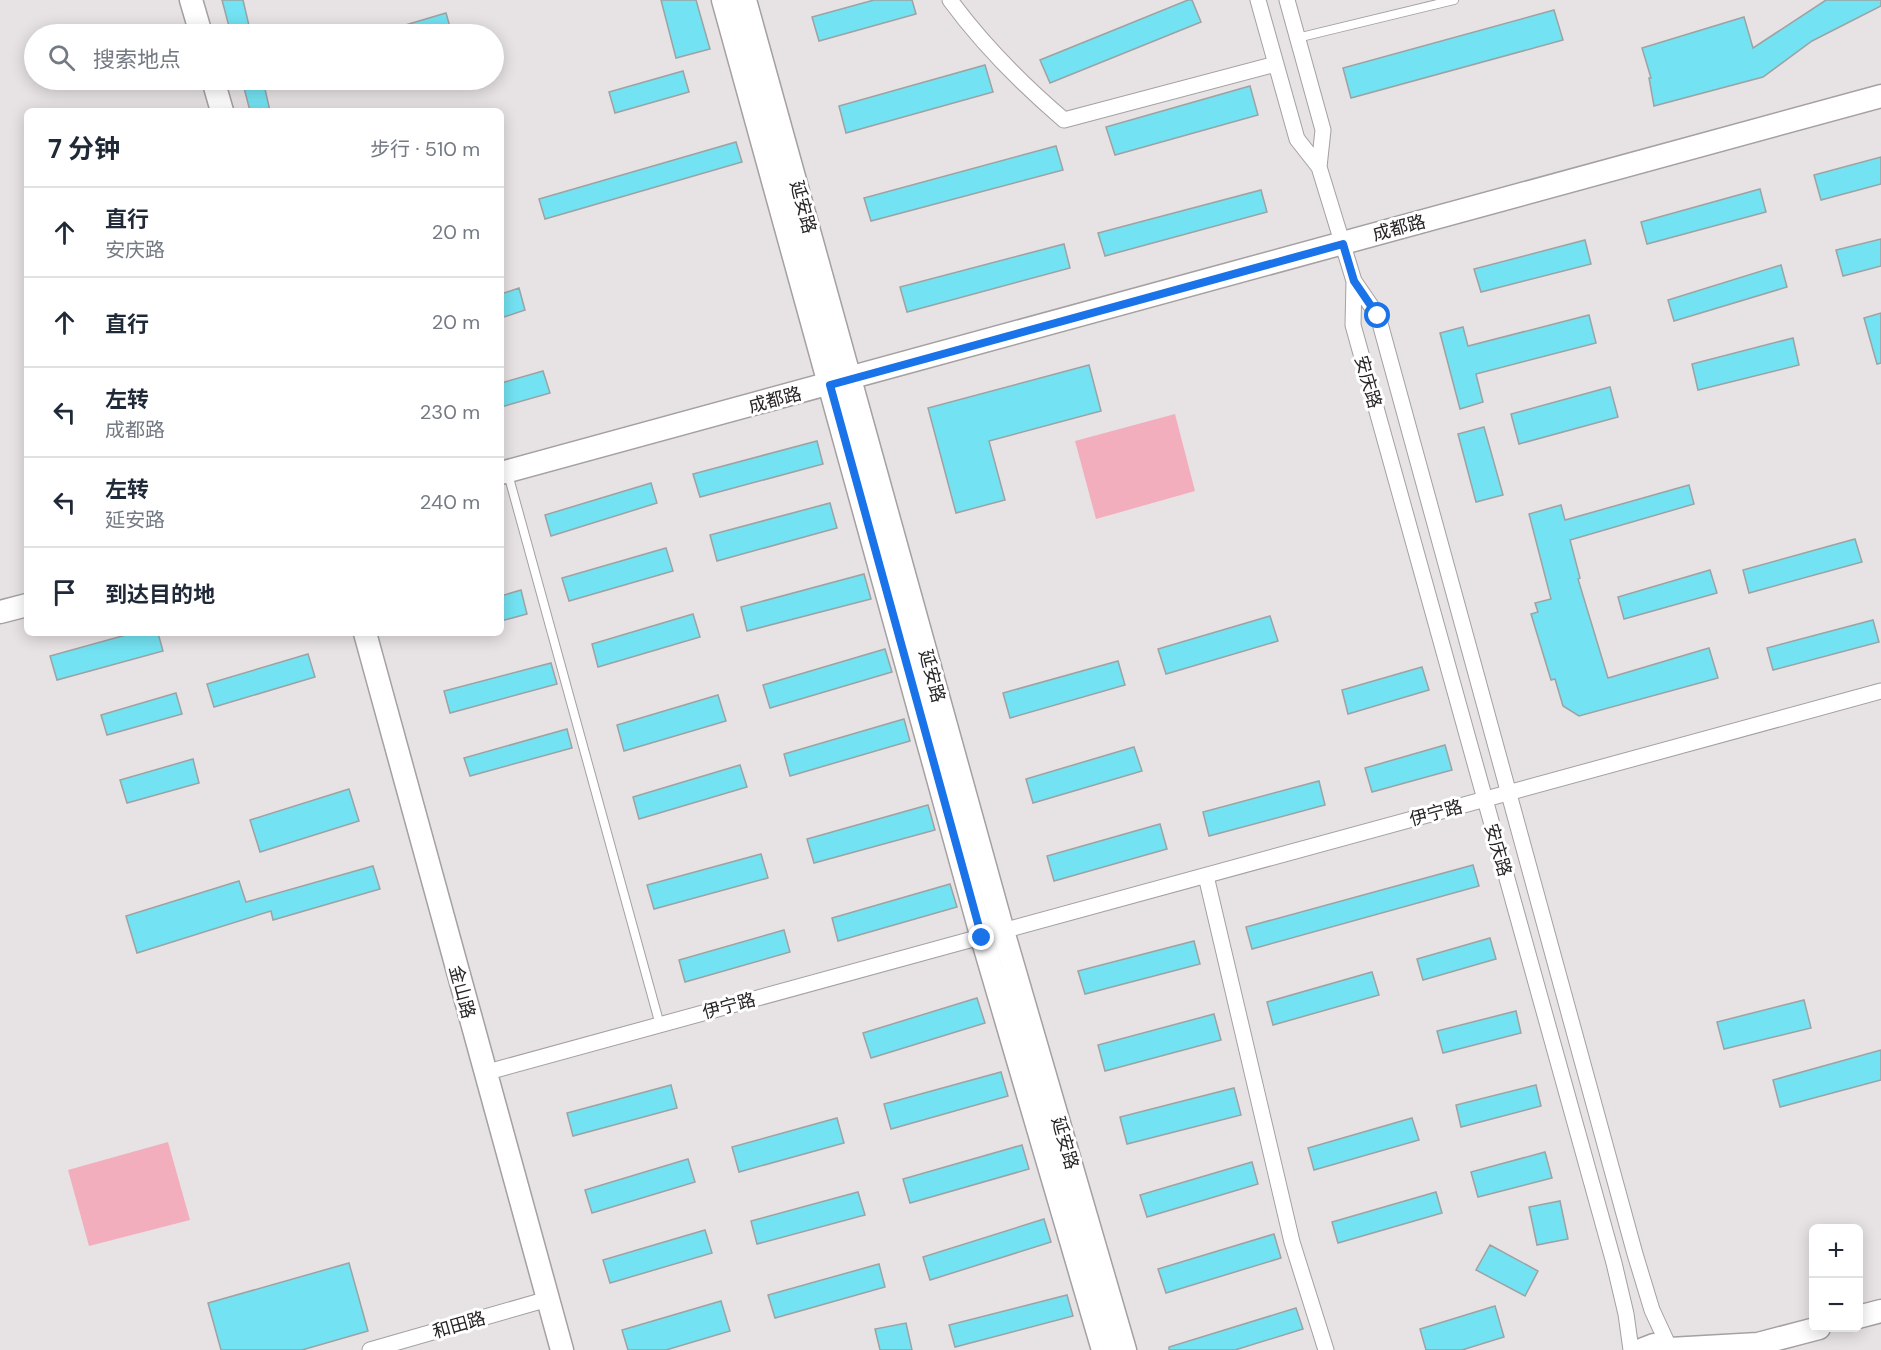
<!DOCTYPE html>
<html lang="zh">
<meta charset="utf-8">
<style>
:root{--surface:#fff;--page:#f2f2f3;--text:#1f2937;--muted:#747a83;--line:#e0e1e3}
body{margin:0;font-family:"DM Sans","Noto Sans SC",sans-serif;background:var(--page);color:var(--text)}
.controls{position:absolute;right:18px;bottom:18px;display:grid;overflow:hidden;border-radius:9px;box-shadow:0 3px 15px #0003}
.controls button{width:54px;height:54px;display:grid;place-items:center;padding:0;border:0;border-bottom:2px solid var(--line);background:var(--surface);color:var(--text);font:30px sans-serif}
.stop{position:absolute;width:18px;height:18px;margin:-14px;border:4px solid #1a73e8;border-radius:50%;background:#fff}
.stop.end{background:#1a73e8;border-color:#fff;box-shadow:0 2px 6px #0008}
.list{margin:0;padding:0;list-style:none}
h2{display:flex;justify-content:space-between;align-items:center;height:78px;margin:0;padding:0 24px;font-size:26px}
h2 small{font-size:20px;font-weight:400;color:var(--muted)}
.list li{display:grid;grid-template-columns:39px 1fr auto;gap:18px;align-items:center;box-sizing:border-box;height:90px;padding:0 24px;border-top:2px solid var(--line)}
.list b{display:block;font-size:22px;white-space:nowrap}
.list p{margin:0;font-size:20px;white-space:nowrap;color:var(--muted)}
.list em{font-size:20px;font-style:normal;color:var(--muted)}
.icon{flex:none;width:33px;height:33px;fill:none;stroke:currentColor;stroke-width:2;stroke-linecap:round;stroke-linejoin:round}
.map{position:relative;flex:none;width:1881px;height:1350px;overflow:hidden}
.search{position:absolute;background:var(--surface);box-shadow:0 3px 15px #0003;left:24px;top:24px;width:480px;height:66px;display:flex;align-items:center;gap:15px;box-sizing:border-box;padding:0 21px;border-radius:33px;color:var(--muted);font-size:22px}
.panel{position:absolute;background:var(--surface);box-shadow:0 3px 15px #0003;left:24px;top:108px;width:480px;height:528px;border-radius:9px}
.map>svg:first-child{display:block}
.green{fill:#f3aebe}
.building{fill:#73e2f2;stroke:#9da2a3;stroke-width:1.5}
.lines{fill:none;stroke-linecap:round;stroke-linejoin:round}
.lane-casing{stroke:#a5a0a1;stroke-width:10}
.street-casing{stroke:#a5a0a1;stroke-width:17}
.secondary-casing{stroke:#a5a0a1;stroke-width:25}
.lane{stroke:#fff;stroke-width:8}
.street{stroke:#fff;stroke-width:15}
.secondary{stroke:#fff;stroke-width:22}
.route{stroke:#1a73e8;stroke-width:8}
.labels{text-anchor:middle;stroke-width:6;stroke-linejoin:round;paint-order:stroke}
.street-label{font-size:18px;fill:#272526;stroke:#fff}
</style>
<div class="map">
<svg width="1881" height="1350" viewBox="0 0 1881 1350">
<rect width="100%" height="100%" fill="#e7e2e3"/>
<path class="green" d="M1175,414L1195,491L1096,519L1075,441Z
M168,1142L190,1220L89,1246L68,1170Z"/>
<path class="building" d="M222,0H243L251,34H231Z
M661,0H696L710,49L676,58Z
M874,0H912L916,14L819,41L812,17Z
M1188,0H1192L1201,22L1050,83L1040,60Z
M1826,0H1881V6L1812,41L1763,77L1654,106L1649,78H1651L1642,48L1744,17L1753,48Z
M1554,10L1563,40L1351,98L1343,68Z
M446,13L452,34H385V31Z
M985,65L993,92L846,133L839,106Z
M683,71L689,92L615,113L609,92Z
M242,80H263L270,111H250Z
M1250,86L1258,115L1115,155L1106,127Z
M736,142L742,162L545,219L539,199Z
M1056,146L1063,170L871,221L864,198Z
M1881,157V184L1821,200L1814,175Z
M1760,189L1766,212L1647,244L1641,222Z
M1261,190L1267,212L1105,256L1098,233Z
M1881,239V266L1843,276L1836,250Z
M1585,240L1591,264L1481,292L1474,269Z
M1064,244L1070,268L907,312L900,287Z
M1781,265L1787,287L1674,321L1668,300Z
M519,288L525,310L501,318V294Z
M1881,313V363L1877,364L1864,318Z
M1589,315L1596,343L1476,374L1483,402L1460,409L1440,333L1463,327L1468,346Z
M1793,338L1799,365L1698,390L1692,364Z
M1089,365L1101,411L989,441L1005,500L956,513L928,408Z
M543,371L550,393L501,407V383Z
M1610,387L1618,417L1519,444L1511,414Z
M1484,427L1503,495L1476,502L1458,434Z
M817,441L823,464L700,497L693,474Z
M651,483L657,503L551,536L545,515Z
M1689,485L1694,504L1570,540L1580,578L1578,579L1608,678L1709,648L1718,678L1579,716L1563,706L1555,679L1551,680L1531,614L1538,612L1535,603L1551,599L1529,514L1561,505L1565,520Z
M830,503L837,528L717,561L710,535Z
M1855,539L1862,562L1749,593L1743,570Z
M666,548L673,571L569,601L562,578Z
M1710,570L1717,593L1624,619L1618,597Z
M864,574L871,599L747,631L741,607Z
M521,590L527,614L501,621V596Z
M693,614L700,637L598,667L592,644Z
M1270,616L1278,641L1166,674L1158,649Z
M1873,620L1879,642L1773,670L1767,648Z
M133,633H158L163,651L57,680L50,656Z
M885,649L892,672L770,708L763,685Z
M308,654L315,677L214,707L207,684Z
M1118,661L1125,685L1010,718L1003,693Z
M551,663L557,684L450,713L444,691Z
M1422,667L1429,690L1348,714L1342,690Z
M176,693L182,714L107,735L101,715Z
M718,695L726,721L624,751L617,725Z
M904,719L910,741L790,776L784,754Z
M567,729L572,748L470,776L464,758Z
M1445,745L1452,770L1372,792L1365,768Z
M1134,747L1142,771L1033,803L1026,779Z
M193,759L199,783L127,803L120,780Z
M740,765L747,787L639,819L633,797Z
M1319,781L1325,805L1209,836L1203,812Z
M349,789L359,821L260,852L250,820Z
M928,805L935,830L814,863L807,839Z
M1160,824L1167,849L1054,881L1047,856Z
M761,854L768,878L654,909L647,885Z
M1473,865L1479,886L1252,949L1246,927Z
M373,866L380,889L273,920L271,911L137,953L126,916L239,881L246,902Z
M950,884L957,907L838,941L832,918Z
M784,930L790,952L685,982L679,960Z
M1490,938L1496,959L1423,980L1417,959Z
M1194,941L1200,964L1085,994L1078,971Z
M1372,972L1379,995L1273,1025L1267,1002Z
M977,998L985,1023L871,1058L863,1033Z
M1804,1000L1811,1028L1724,1049L1717,1022Z
M1516,1011L1521,1033L1443,1053L1437,1031Z
M1214,1014L1221,1040L1105,1071L1098,1045Z
M1881,1050V1080L1780,1107L1773,1080Z
M1001,1072L1008,1096L891,1129L884,1104Z
M671,1085L677,1108L573,1136L567,1113Z
M1536,1085L1541,1106L1461,1127L1456,1105Z
M1234,1088L1241,1115L1127,1144L1120,1117Z
M837,1118L844,1143L739,1172L732,1147Z
M1412,1118L1419,1140L1314,1170L1308,1148Z
M1022,1145L1029,1169L910,1203L903,1179Z
M1545,1152L1552,1178L1478,1197L1471,1172Z
M688,1159L695,1182L592,1213L585,1190Z
M1252,1162L1258,1184L1147,1217L1140,1195Z
M858,1192L865,1215L757,1244L751,1221Z
M1436,1192L1442,1213L1338,1243L1332,1222Z
M1560,1201L1568,1239L1537,1245L1529,1207Z
M1044,1219L1051,1242L930,1280L923,1257Z
M705,1230L712,1253L610,1283L603,1260Z
M1274,1234L1281,1258L1166,1293L1158,1269Z
M1490,1245L1538,1271L1525,1296L1476,1270Z
M349,1263L368,1331L302,1350H221L208,1303Z
M879,1264L885,1287L775,1318L768,1295Z
M1067,1295L1073,1316L955,1347L949,1325Z
M721,1301L730,1331L666,1350H628L622,1330Z
M1495,1306L1504,1337L1462,1350H1426L1420,1329Z
M1296,1308L1303,1329L1235,1350H1169V1347Z
M906,1323L912,1350H880L875,1329Z"/>
<g class="lines">
<g class="lane-casing">
<path id="lane" d="M1297,38L1454,0
M508,474L660,1025"/>
</g>
<g class="street-casing">
<path id="street" d="M950,0C983,45 1022,84 1064,120L1276,64
M1258,0L1297,139L1319,167L1354,281L1378,316L1635,1254L1652,1310L1670,1349
M1287,0L1323,130L1319,167
M1354,281L1353,325L1614,1263L1626,1314L1631,1350
M1206,876L1292,1242L1326,1350
M995,933L1881,691
M484,1073L973,939
M370,1350L548,1299"/>
</g>
<g class="secondary-casing">
<path id="secondary" d="M191,0L201,34
M723,0L982,938L1103,1350
M745,0L1003,931L1125,1350
M213,80L222,111
M501,473L1881,96
M0,612L27,605
M365,633L562,1350
M1858,1317L1881,1311
M1758,1344L1819,1328
M1670,1349L1758,1344L1745,1350
M1641,1350L1654,1345L1672,1350"/>
</g>
<use href="#lane" class="lane"/>
<use href="#street" class="street"/>
<use href="#secondary" class="secondary"/>
</g>
<g class="lines">
<path class="route" d="M982,938L830,385L1343,244L1354,281L1378,316"/>
</g>
<g class="labels">
<g class="street-label">
<text transform="translate(803 207) rotate(75)" y="6">延安路</text>
<text transform="translate(1399 228) rotate(-15)" y="6">成都路</text>
<text transform="translate(1368 382) rotate(74)" y="6">安庆路</text>
<text transform="translate(775 400) rotate(-15)" y="6">成都路</text>
<text transform="translate(932 676) rotate(75)" y="6">延安路</text>
<text transform="translate(1436 813) rotate(-15)" y="6">伊宁路</text>
<text transform="translate(1498 850) rotate(74)" y="6">安庆路</text>
<text transform="translate(462 992) rotate(75)" y="6">金山路</text>
<text transform="translate(729 1006) rotate(-15)" y="6">伊宁路</text>
<text transform="translate(1065 1143) rotate(74)" y="6">延安路</text>
<text transform="translate(459 1325) rotate(-16)" y="6">和田路</text>
</g>
</g>
</svg>
<div class="controls">
<button>+</button>
<button>−</button>
</div>
<div class="stop" style="left:1378px;top:316px"></div>
<div class="stop end" style="left:982px;top:938px"></div>
<div class="search"><svg class="icon" aria-label="search" viewBox="0 0 24 24"><circle cx="10" cy="10" r="6"/><path d="M15 15l6 6"/></svg>搜索地点</div>
<section class="panel">
<h2>7 分钟<small>步行 · 510 m</small></h2>
<ul class="list">
<li><svg class="icon" aria-label="ahead" viewBox="0 0 24 24"><path d="M12 20V5M6 11l6-6 6 6"/></svg><div><b>直行</b><p>安庆路</p></div><em>20 m</em></li>
<li><svg class="icon" aria-label="ahead" viewBox="0 0 24 24"><path d="M12 20V5M6 11l6-6 6 6"/></svg><div><b>直行</b></div><em>20 m</em></li>
<li><svg class="icon" aria-label="left" viewBox="0 0 24 24"><path d="M17 20v-9H6M10 6l-5 5 5 5"/></svg><div><b>左转</b><p>成都路</p></div><em>230 m</em></li>
<li><svg class="icon" aria-label="left" viewBox="0 0 24 24"><path d="M17 20v-9H6M10 6l-5 5 5 5"/></svg><div><b>左转</b><p>延安路</p></div><em>240 m</em></li>
<li><svg class="icon" aria-label="arrive" viewBox="0 0 24 24"><path d="M6 21V4h12l-3 4 3 4H6"/></svg><div><b>到达目的地</b></div></li>
</ul>
</section>
</div>
